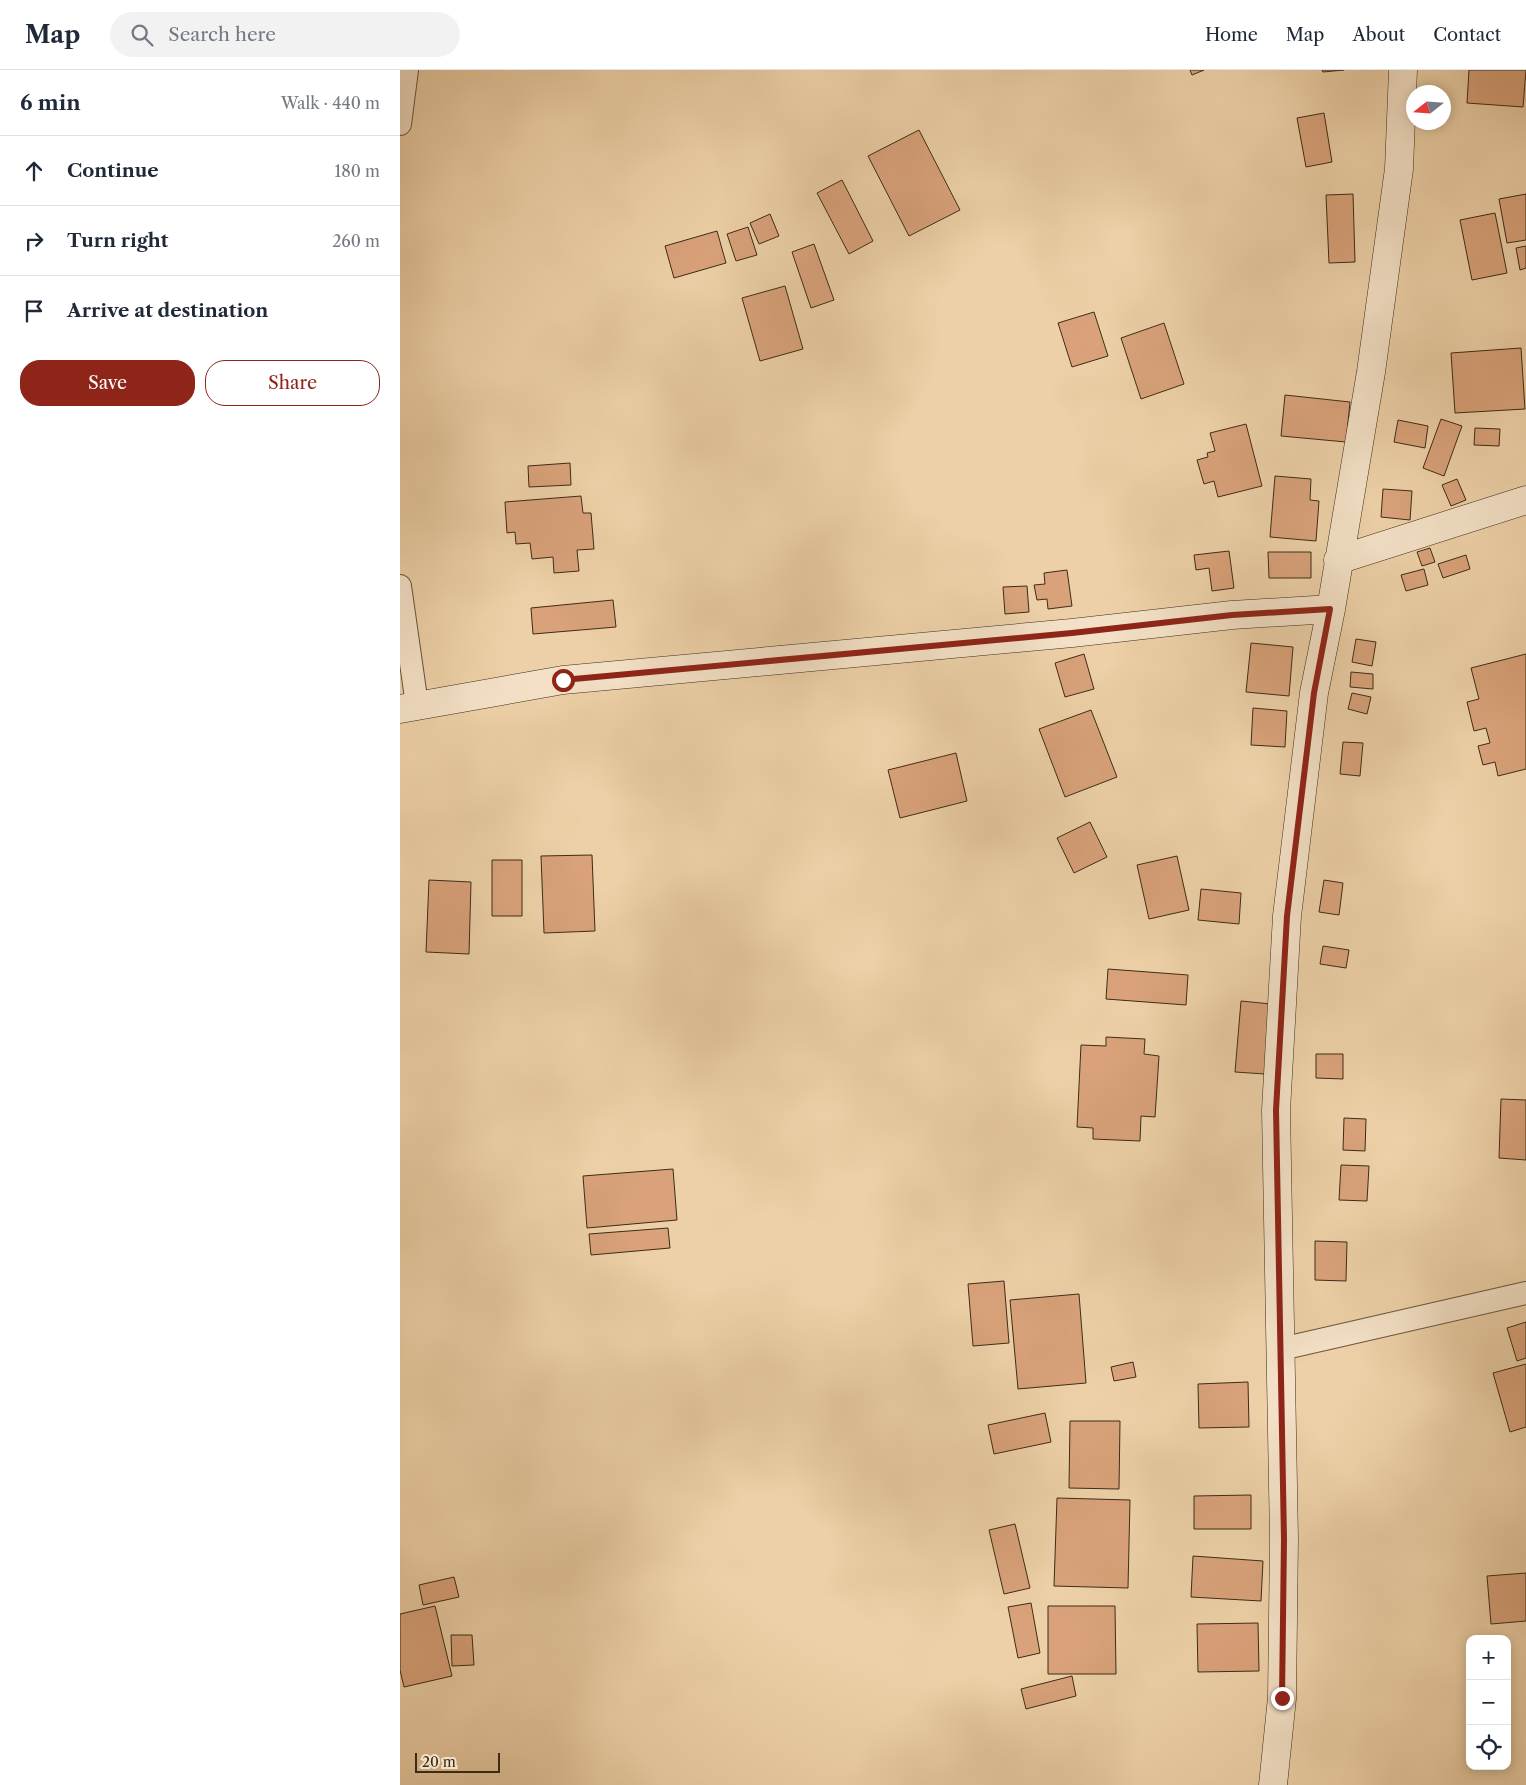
<!DOCTYPE html>
<meta charset="utf-8">
<style>
:root{--surface:#fff;--page:#f2f2f3;--text:#1f2937;--muted:#747a83;--line:#e0e1e3;--accent:#8f2418}
body{margin:0;font-family:"Libre Caslon Text",serif;background:var(--page);color:var(--text)}
.controls{position:absolute;right:15px;bottom:15px;display:grid;overflow:hidden;border-radius:10px;box-shadow:0 2px 12px #0003}
.controls button{width:45px;height:45px;display:grid;place-items:center;padding:0;border:0;border-bottom:1px solid var(--line);background:var(--surface);color:var(--text);font:25px sans-serif}
.compass{position:absolute;left:1006px;top:15px;width:45px;height:45px;border-radius:50%;background:var(--surface);box-shadow:0 2px 12px #0003;rotate:253deg}
.scale{position:absolute;left:15px;bottom:12px;width:85px;box-sizing:border-box;padding-left:5px;border:2px solid #3c2c17;border-top:0;font-size:14px;line-height:18px;white-space:nowrap;color:#3c2c17;-webkit-text-stroke:4px #f3e0c6;paint-order:stroke}
.stop{position:absolute;width:15px;height:15px;margin:-11px;border:4px solid #8f2418;border-radius:50%;background:#fff}
.stop.end{background:#8f2418;border-color:#fff;box-shadow:0 1px 5px #0008}
.list{margin:0;padding:0;list-style:none}
h2{display:flex;justify-content:space-between;align-items:center;height:65px;margin:0;padding:0 20px;font-size:21px}
h2 small{font-size:16px;font-weight:400;color:var(--muted)}
.list li{display:grid;grid-template-columns:32px 1fr auto;gap:15px;align-items:center;box-sizing:border-box;height:70px;padding:0 20px;border-top:1px solid var(--line)}
.list b{display:block;font-size:19px;white-space:nowrap}
.list em{font-size:16px;font-style:normal;color:var(--muted)}
.actions{display:flex;gap:10px;padding:15px 20px}
.actions a{flex:1;padding:11px 0;border:1px solid var(--accent);border-radius:20px;text-align:center;font-size:18px;color:var(--accent)}
.actions .main{background:var(--accent);color:#fff}
.icon{flex:none;width:28px;height:28px;fill:none;stroke:currentColor;stroke-width:2;stroke-linecap:round;stroke-linejoin:round}
.map{position:relative;flex:none;width:1126px;height:1715px;overflow:hidden}
header{display:flex;align-items:center;gap:30px;box-sizing:border-box;height:70px;padding:0 25px;background:var(--surface);border-bottom:1px solid var(--line)}
header strong{font-size:24px}
nav{display:flex;gap:28px;margin-inline-start:auto;font-size:18px}
.search{width:350px;height:45px;background:var(--page);display:flex;align-items:center;gap:12px;box-sizing:border-box;padding:0 18px;border-radius:28px;color:var(--muted);font-size:19px}
main{display:flex}
aside{flex:1;background:var(--surface)}
.map>svg:first-child{display:block}
.building{fill:#d9a27a;stroke:#3c2c17}
.lines{fill:none;stroke-linecap:round;stroke-linejoin:round}
.street-casing{stroke:#68553b;stroke-width:24}
.secondary-casing{stroke:#3c2c17;stroke-width:29}
.street{stroke:#f3e0c6;stroke-width:22}
.secondary{stroke:#f3e0c6;stroke-width:28}
.route{stroke:#8f2418;stroke-width:6}
</style>
<header>
<strong>Map</strong>
<div class="search"><svg class="icon" aria-label="search" viewBox="0 0 24 24"><circle cx="10" cy="10" r="6"/><path d="M15 15l6 6"/></svg>Search here</div>
<nav><a>Home</a><a>Map</a><a>About</a><a>Contact</a></nav>
</header>
<main>
<aside>
<h2>6 min<small>Walk · 440 m</small></h2>
<ul class="list">
<li><svg class="icon" aria-label="ahead" viewBox="0 0 24 24"><path d="M12 20V5M6 11l6-6 6 6"/></svg><div><b>Continue</b></div><em>180 m</em></li>
<li><svg class="icon" aria-label="right" viewBox="0 0 24 24"><path d="M7 20v-9h11M14 6l5 5-5 5"/></svg><div><b>Turn right</b></div><em>260 m</em></li>
<li><svg class="icon" aria-label="arrive" viewBox="0 0 24 24"><path d="M6 21V4h12l-3 4 3 4H6"/></svg><div><b>Arrive at destination</b></div></li>
</ul>
<div class="actions"><a class="main">Save</a><a>Share</a></div>
</aside>
<div class="map">
<svg width="1126" height="1715" viewBox="0 0 1126 1715">
<rect width="100%" height="100%" fill="#edd0a7"/>
<filter id="stains"><feTurbulence type="fractalNoise" baseFrequency=".004" numOctaves="4"/><feColorMatrix values="0 0 0 0 .2 0 0 0 0 .09 0 0 0 0 .02 0 0 0 .5 -.17"/></filter>
<radialGradient id="worn" r=".72"><stop offset=".6" stop-color="#630" stop-opacity="0"/><stop offset="1" stop-color="#630" stop-opacity=".3"/></radialGradient>
<path class="building" d="M790,0H804L792,5Z
M922,0H944L923,2Z
M1069,0H1126L1123,37L1067,33Z
M924,43L932,92L906,97L897,48Z
M519,60L560,140L509,166L468,86Z
M442,110L473,171L449,184L417,123Z
M953,124L955,192L929,193L926,125Z
M1126,124V170L1107,173L1099,129Z
M1095,143L1107,203L1072,210L1060,150Z
M370,144L379,166L359,174L350,153Z
M348,157L357,185L336,191L327,164Z
M317,161L326,193L274,208L265,176Z
M414,174L434,230L411,238L392,182Z
M1126,176V198L1120,200L1116,178Z
M385,216L403,279L360,291L342,228Z
M694,242L708,286L672,297L658,253Z
M764,253L784,314L741,329L721,268Z
M1121,278L1125,339L1055,343L1051,283Z
M885,325L950,332L946,372L881,366Z
M1041,349L1062,356L1044,406L1023,398Z
M998,350L1028,356L1025,378L994,372Z
M846,354L862,416L818,427L814,411L804,414L797,390L808,387L807,383L815,381L810,363Z
M1075,358L1100,359L1099,376L1074,375Z
M170,393L171,415L129,417L128,396Z
M875,406L911,409L910,430L919,431L916,471L870,467Z
M1057,409L1066,430L1051,436L1042,415Z
M983,419L1012,421L1010,450L981,447Z
M181,426L183,443H191L194,479L177,480L179,501L154,503L153,487L132,489L130,473L116,474L115,462L107,463L105,432Z
M1030,478L1035,492L1022,496L1017,482Z
M829,481L834,518L812,521L809,498L796,500L794,485Z
M868,482H911V508H869Z
M1066,485L1070,499L1043,508L1038,494Z
M1024,499L1028,515L1006,521L1001,505Z
M667,500L672,536L648,539L647,529L637,530L634,515L645,514L644,503Z
M627,516L629,542L605,544L603,517Z
M213,530L216,557L133,564L131,538Z
M956,569L976,572L972,596L952,592Z
M851,573L893,577L889,626L846,622Z
M684,584L694,619L665,627L655,593Z
M1126,584V699L1098,706L1095,692L1083,695L1078,676L1090,673L1086,658L1074,661L1067,632L1079,629L1071,598Z
M951,602L973,604V619L950,617Z
M952,623L971,627L967,644L948,639Z
M853,638L887,641L885,677L851,675Z
M691,640L717,707L665,727L639,659Z
M943,672L963,673L960,706L940,704Z
M556,683L567,731L500,748L488,700Z
M690,752L707,787L674,803L657,768Z
M192,785L195,861L144,863L141,786Z
M777,786L789,840L749,849L737,795Z
M92,790H122V846H92Z
M29,810L71,812L69,884L26,882Z
M924,810L943,813L939,845L919,842Z
M801,819L841,823L839,854L798,850Z
M923,876L949,880L946,898L920,894Z
M708,899L788,905L786,935L706,929Z
M841,931L871,934L865,1004L835,1002Z
M706,967L745,969L744,984L759,986L755,1047L741,1046L740,1071L693,1069V1058L677,1057L681,975L706,976Z
M916,984H943V1009L916,1008Z
M1101,1029L1126,1030V1090L1099,1088Z
M944,1048L966,1049L965,1081L943,1080Z
M941,1095L969,1096L967,1131L939,1130Z
M273,1099L277,1150L187,1158L183,1106Z
M268,1158L270,1178L191,1185L189,1164Z
M915,1171L947,1172L946,1211L915,1210Z
M604,1211L609,1273L573,1276L568,1214Z
M679,1224L686,1313L618,1319L610,1230Z
M1126,1252V1288L1117,1291L1107,1258Z
M733,1292L736,1307L714,1311L711,1297Z
M1126,1294V1357L1110,1362L1093,1303Z
M848,1312L849,1357L799,1358L798,1314Z
M645,1343L651,1372L594,1384L588,1355Z
M670,1351H720L719,1419L669,1418Z
M851,1425V1459H794V1426Z
M657,1428L730,1430L728,1518L654,1516Z
M615,1454L630,1518L604,1524L589,1460Z
M793,1486L863,1491L861,1531L791,1527Z
M1126,1503V1551L1091,1554L1087,1506Z
M54,1507L59,1527L23,1535L19,1515Z
M631,1533L640,1583L618,1588L608,1537Z
M35,1536L52,1606L4,1617L0,1600V1544Z
M648,1536H715L716,1604H648Z
M858,1553L859,1601L798,1602L797,1554Z
M51,1565H72L74,1595L52,1596Z
M672,1606L676,1626L626,1639L621,1619Z"/>
<g class="lines">
<g class="street-casing">
<path id="street" d="M0,54L7,0
M0,516L17,635
M881,1279L1126,1223"/>
</g>
<g class="secondary-casing">
<path id="secondary" d="M938,490L1126,430
M0,639L163,610L672,563L832,545L931,539
M873,1715L882,1628L884,1469L876,1040L887,846L914,623L931,539L971,302L999,99L1003,0"/>
</g>
<use href="#street" class="street"/>
<use href="#secondary" class="secondary"/>
</g>
<g class="lines">
<path class="route" d="M163,610L672,563L832,545L930,539L914,623L887,846L876,1040L884,1469L882,1628"/>
</g>
<rect width="100%" height="100%" filter="url(#stains)"/>
<rect width="100%" height="100%" fill="url(#worn)"/>
</svg>
<div class="controls">
<button>+</button>
<button>−</button>
<button><svg class="icon" aria-label="locate" viewBox="0 0 24 24"><circle cx="12" cy="12" r="6"/><path d="M12 2v4M12 18v4M2 12h4M18 12h4"/></svg></button>
</div>
<svg class="compass" viewBox="-18 -18 36 36"><path d="M0-13l5 13h-10z" fill="#e53935"/><path d="M0 13l5-13h-10z" fill="#747a83"/></svg>
<div class="scale">20 m</div>
<div class="stop" style="left:163px;top:610px"></div>
<div class="stop end" style="left:882px;top:1628px"></div>
</div>
</main>
